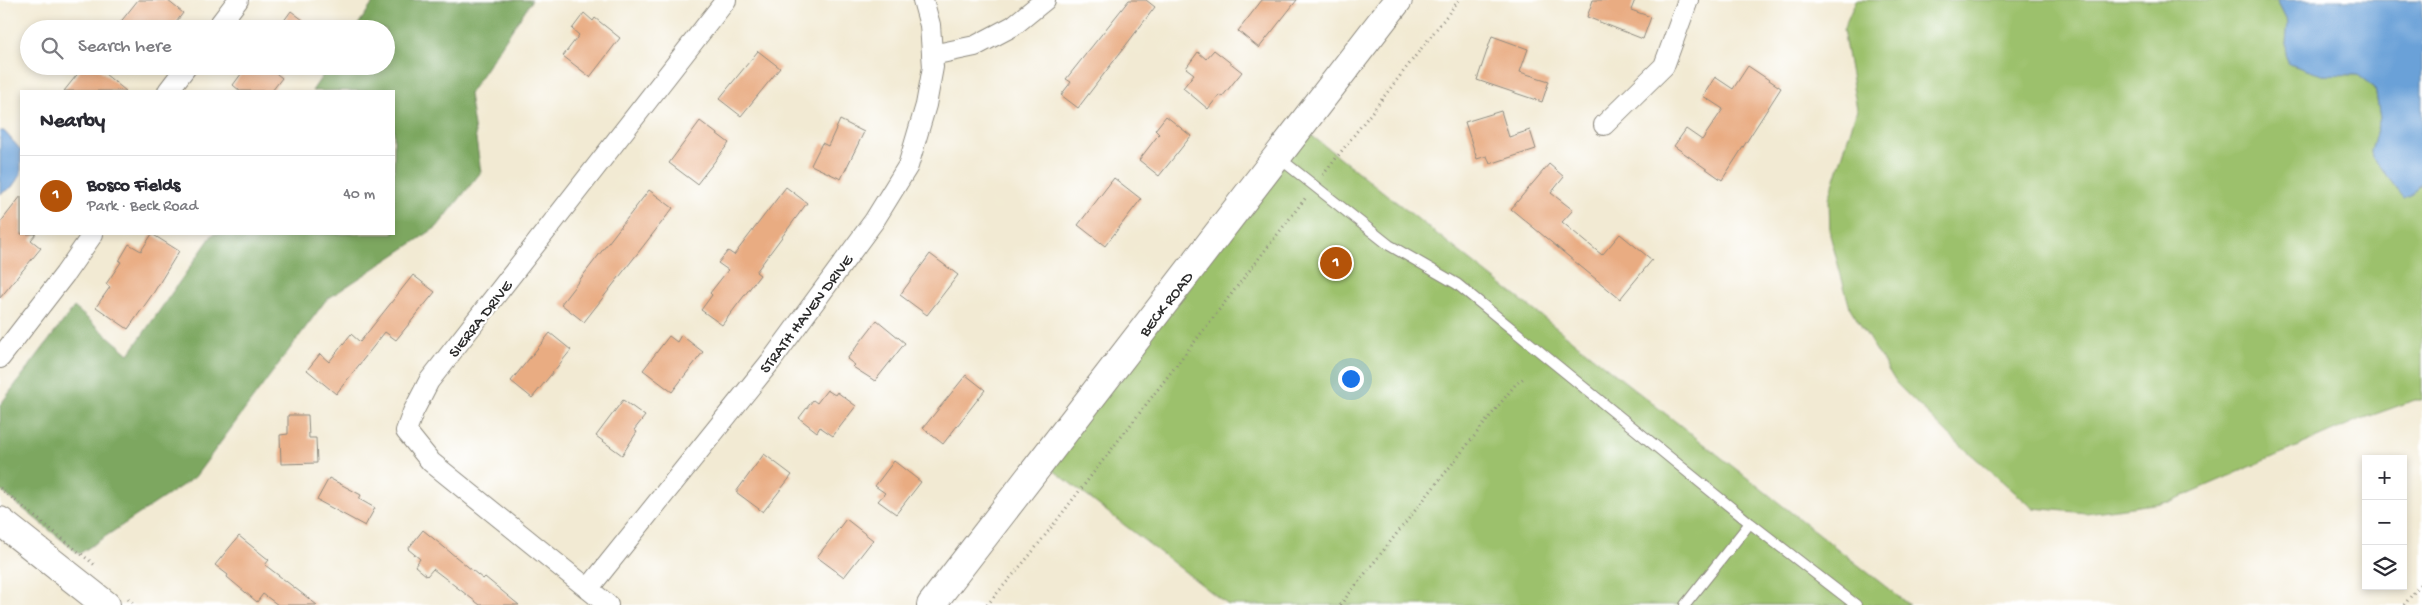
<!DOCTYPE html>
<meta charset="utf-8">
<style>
:root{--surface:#fff;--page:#f2f2f3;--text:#2b2b33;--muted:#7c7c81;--line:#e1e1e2;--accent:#b45309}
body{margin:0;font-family:"Gochi Hand",sans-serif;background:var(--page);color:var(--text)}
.controls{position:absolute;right:15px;bottom:15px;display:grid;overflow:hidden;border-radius:0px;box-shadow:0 2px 8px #0003}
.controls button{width:45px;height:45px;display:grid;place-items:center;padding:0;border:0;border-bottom:1px solid var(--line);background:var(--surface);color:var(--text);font:25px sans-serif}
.you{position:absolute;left:1350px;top:378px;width:18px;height:18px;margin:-12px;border:4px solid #fff;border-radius:50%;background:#1a73e8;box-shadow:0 0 0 8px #1a73e833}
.badge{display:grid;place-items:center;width:32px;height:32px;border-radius:50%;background:var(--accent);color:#fff;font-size:16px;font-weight:700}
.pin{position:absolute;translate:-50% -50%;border:2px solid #fff;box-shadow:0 1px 5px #0006}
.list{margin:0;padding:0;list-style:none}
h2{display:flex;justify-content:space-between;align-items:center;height:65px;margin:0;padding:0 20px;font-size:21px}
h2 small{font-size:16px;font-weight:400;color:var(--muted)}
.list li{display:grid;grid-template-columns:32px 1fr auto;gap:15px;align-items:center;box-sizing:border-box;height:80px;padding:0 20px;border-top:1px solid var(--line)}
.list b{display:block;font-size:19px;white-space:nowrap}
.list p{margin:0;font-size:16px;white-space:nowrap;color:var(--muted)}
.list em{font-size:16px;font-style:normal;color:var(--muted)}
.icon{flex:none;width:28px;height:28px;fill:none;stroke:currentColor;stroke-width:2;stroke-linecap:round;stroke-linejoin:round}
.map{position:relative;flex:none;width:2422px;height:605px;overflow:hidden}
.search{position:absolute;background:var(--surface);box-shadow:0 2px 8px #0003;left:20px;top:20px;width:375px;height:55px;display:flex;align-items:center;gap:12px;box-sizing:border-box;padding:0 18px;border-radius:28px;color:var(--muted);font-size:19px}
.panel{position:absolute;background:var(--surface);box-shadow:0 2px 8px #0003;left:20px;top:90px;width:375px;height:145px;border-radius:0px}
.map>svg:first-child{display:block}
.green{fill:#9cc16c;stroke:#64764c}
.forest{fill:#7da760;stroke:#546946}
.water{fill:#6ba1d8;stroke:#4b6682}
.building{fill:#e9ac82}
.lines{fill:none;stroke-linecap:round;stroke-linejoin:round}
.lane-casing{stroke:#8e8a7f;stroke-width:12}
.street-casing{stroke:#8e8a7f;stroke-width:22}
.secondary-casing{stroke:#8e8a7f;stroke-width:30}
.path{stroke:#8e8a7f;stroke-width:3;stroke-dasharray:1 4;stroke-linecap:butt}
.lane{stroke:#fff;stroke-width:10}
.street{stroke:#fff;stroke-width:20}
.secondary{stroke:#fff;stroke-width:28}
.labels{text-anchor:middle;stroke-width:4.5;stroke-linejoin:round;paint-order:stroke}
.street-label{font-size:16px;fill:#2b2b2b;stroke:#fff}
</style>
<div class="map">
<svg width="2422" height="605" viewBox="0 0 2422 605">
<rect width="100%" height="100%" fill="#fff"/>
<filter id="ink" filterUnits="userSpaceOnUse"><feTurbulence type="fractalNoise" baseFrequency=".02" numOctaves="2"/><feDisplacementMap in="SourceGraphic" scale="10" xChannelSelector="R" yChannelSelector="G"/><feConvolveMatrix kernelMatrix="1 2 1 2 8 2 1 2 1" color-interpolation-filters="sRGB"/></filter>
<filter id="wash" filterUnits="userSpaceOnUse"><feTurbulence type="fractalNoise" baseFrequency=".0096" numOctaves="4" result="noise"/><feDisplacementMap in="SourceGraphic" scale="20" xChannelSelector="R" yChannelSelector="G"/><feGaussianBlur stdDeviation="1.12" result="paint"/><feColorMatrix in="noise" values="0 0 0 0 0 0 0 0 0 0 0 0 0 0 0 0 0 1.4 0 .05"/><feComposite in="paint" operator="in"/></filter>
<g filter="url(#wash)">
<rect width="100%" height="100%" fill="#f2ead3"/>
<path class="green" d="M1856,0H2277L2288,22L2285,54L2289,64L2319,74L2358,75L2375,88L2380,118L2371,151C2373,162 2391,180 2398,191L2419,186L2422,180V400H2415L2356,421L2169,502L2086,513L2033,508L1951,437L1897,384L1850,308L1830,235L1829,198L1857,109L1843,30Z
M1302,128L1909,605H1228L1044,463Z"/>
<path class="forest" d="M375,0H532L469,94L481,172L437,227L326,300L195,477L79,554L0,490V405L74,307L129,354L213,234H394V91H312L329,66H386V29H355Z"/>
<path class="water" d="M2277,0H2422V180L2413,194L2404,198L2372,157L2371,151L2380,118L2375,88L2358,75L2319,74L2289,64L2285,54L2288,22Z
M0,131H4L21,150V174L12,187L0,194Z"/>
<g id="blocks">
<path class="building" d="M138,0H167L183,13L171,29H115Z
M1129,0H1146L1155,7L1078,108L1061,95L1071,82L1066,79Z
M1262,0H1297L1259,48L1238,31Z
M1593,0H1635L1631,10L1651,17L1643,39L1587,17Z
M291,11L315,29H278Z
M584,13L593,21L595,18L620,38L590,77L563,56L579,35L572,29Z
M1492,36L1528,49L1520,72L1549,81L1542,102L1477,80Z
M1214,50L1242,72L1222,97L1219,95L1208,109L1183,88L1194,74L1186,68L1198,52L1206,59Z
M758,51L780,68L741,116L719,99Z
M84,66H95L126,91H64Z
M247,66H267L282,78L272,91H240L233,85Z
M1748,66L1781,88L1722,180L1674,146L1686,129L1702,140L1723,109L1703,96L1715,77L1733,89Z
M1501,111L1509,137L1530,130L1536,149L1490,164L1487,156L1477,159L1465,122Z
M1166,116L1191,136L1159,176L1139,160L1159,134L1155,130Z
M840,120L864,132L841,179L811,165L822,143L828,146Z
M700,121L729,143L697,184L669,163Z
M1549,164L1564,177L1551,193L1573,210L1562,222L1602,255L1620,234L1652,260L1620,299L1511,209Z
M1114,178L1141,199L1105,246L1078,225Z
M786,187L807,203L756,272L760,275L722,325L701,310L712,295L710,293L728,270L718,263L728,251L734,255Z
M649,190L673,208L584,322L561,304Z
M21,196V234H36L31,240L41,248L0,298V223Z
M152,234L179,251L154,292L128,329L96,307L110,287L106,284L121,262L119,261L129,244L141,251Z
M930,254L958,275L927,315L900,295Z
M413,275L435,292L396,340L385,332L336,394L307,370L320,354L329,362L351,334L360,342Z
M877,320L905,343L875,381L853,367L855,365L847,359Z
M550,333L571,350L532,398L511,381Z
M681,335L703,352L672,392L643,370L669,336L677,342Z
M966,375L985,390L943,444L923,428Z
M827,390L835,395L837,392L856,406L833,436L820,427L817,432L799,418L813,400L817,403Z
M623,400L645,416L634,430L637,432L622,455L596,436Z
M288,415H308L309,438H316L317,463L281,464L280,435L288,434Z
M764,454L792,475L763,512L736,492Z
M894,461L921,482L896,514L878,501L885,493L875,486Z
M329,478L361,495L359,499L375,508L365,526L317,500Z
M846,519L873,540L844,577L817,557Z
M423,530L483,579L485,577L519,605H480L433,569L427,576L415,566L420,559L408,549Z
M239,536L269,560L265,565L317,605H278L263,594L257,602L227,577L228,575L215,565Z"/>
</g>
</g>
<g filter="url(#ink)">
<use href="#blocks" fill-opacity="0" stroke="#8e8a7f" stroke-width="1"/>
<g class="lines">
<g class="lane-casing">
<path id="lane" d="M1278,157L1389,245L1457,284L1750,523L1856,605
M1685,605L1750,523"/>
</g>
<g class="street-casing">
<path id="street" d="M216,29L238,0
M932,55L975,46L1013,26L1045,0
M168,91L187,66
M1604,125L1664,66L1688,0
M0,358L65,274L93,234
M588,589L771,361L874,221L908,166L926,105L933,67L930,25L923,0
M608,605L431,462L406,431L413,412L429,381L726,0"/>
</g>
<g class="secondary-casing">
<path id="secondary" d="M0,521L106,605
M931,605L1398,0"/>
</g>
<path class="path" d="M1323,175L1459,0
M0,488L96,566
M128,599L135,605
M987,605L1030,555L1307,196
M1340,605L1515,385L1525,377
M2404,605L2422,582"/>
<use href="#lane" class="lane"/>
<use href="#street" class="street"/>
<use href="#secondary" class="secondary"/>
</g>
</g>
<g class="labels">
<g class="street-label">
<text transform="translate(1165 303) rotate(-52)" y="6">BECK ROAD</text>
<text transform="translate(805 313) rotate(-53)" y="6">STRATH HAVEN DRIVE</text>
<text transform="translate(479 318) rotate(-52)" y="6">SIERRA DRIVE</text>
</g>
</g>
</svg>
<div class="controls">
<button>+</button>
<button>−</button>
<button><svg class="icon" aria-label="layers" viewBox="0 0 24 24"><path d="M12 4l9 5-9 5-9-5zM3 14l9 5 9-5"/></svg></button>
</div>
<div class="you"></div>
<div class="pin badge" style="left:1336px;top:263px">1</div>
<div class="search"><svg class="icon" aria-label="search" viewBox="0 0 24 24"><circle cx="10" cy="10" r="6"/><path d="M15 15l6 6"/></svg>Search here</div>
<section class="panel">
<h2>Nearby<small></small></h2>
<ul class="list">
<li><span class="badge">1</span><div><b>Bosco Fields</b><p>Park · Beck Road</p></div><em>40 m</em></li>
</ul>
</section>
</div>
